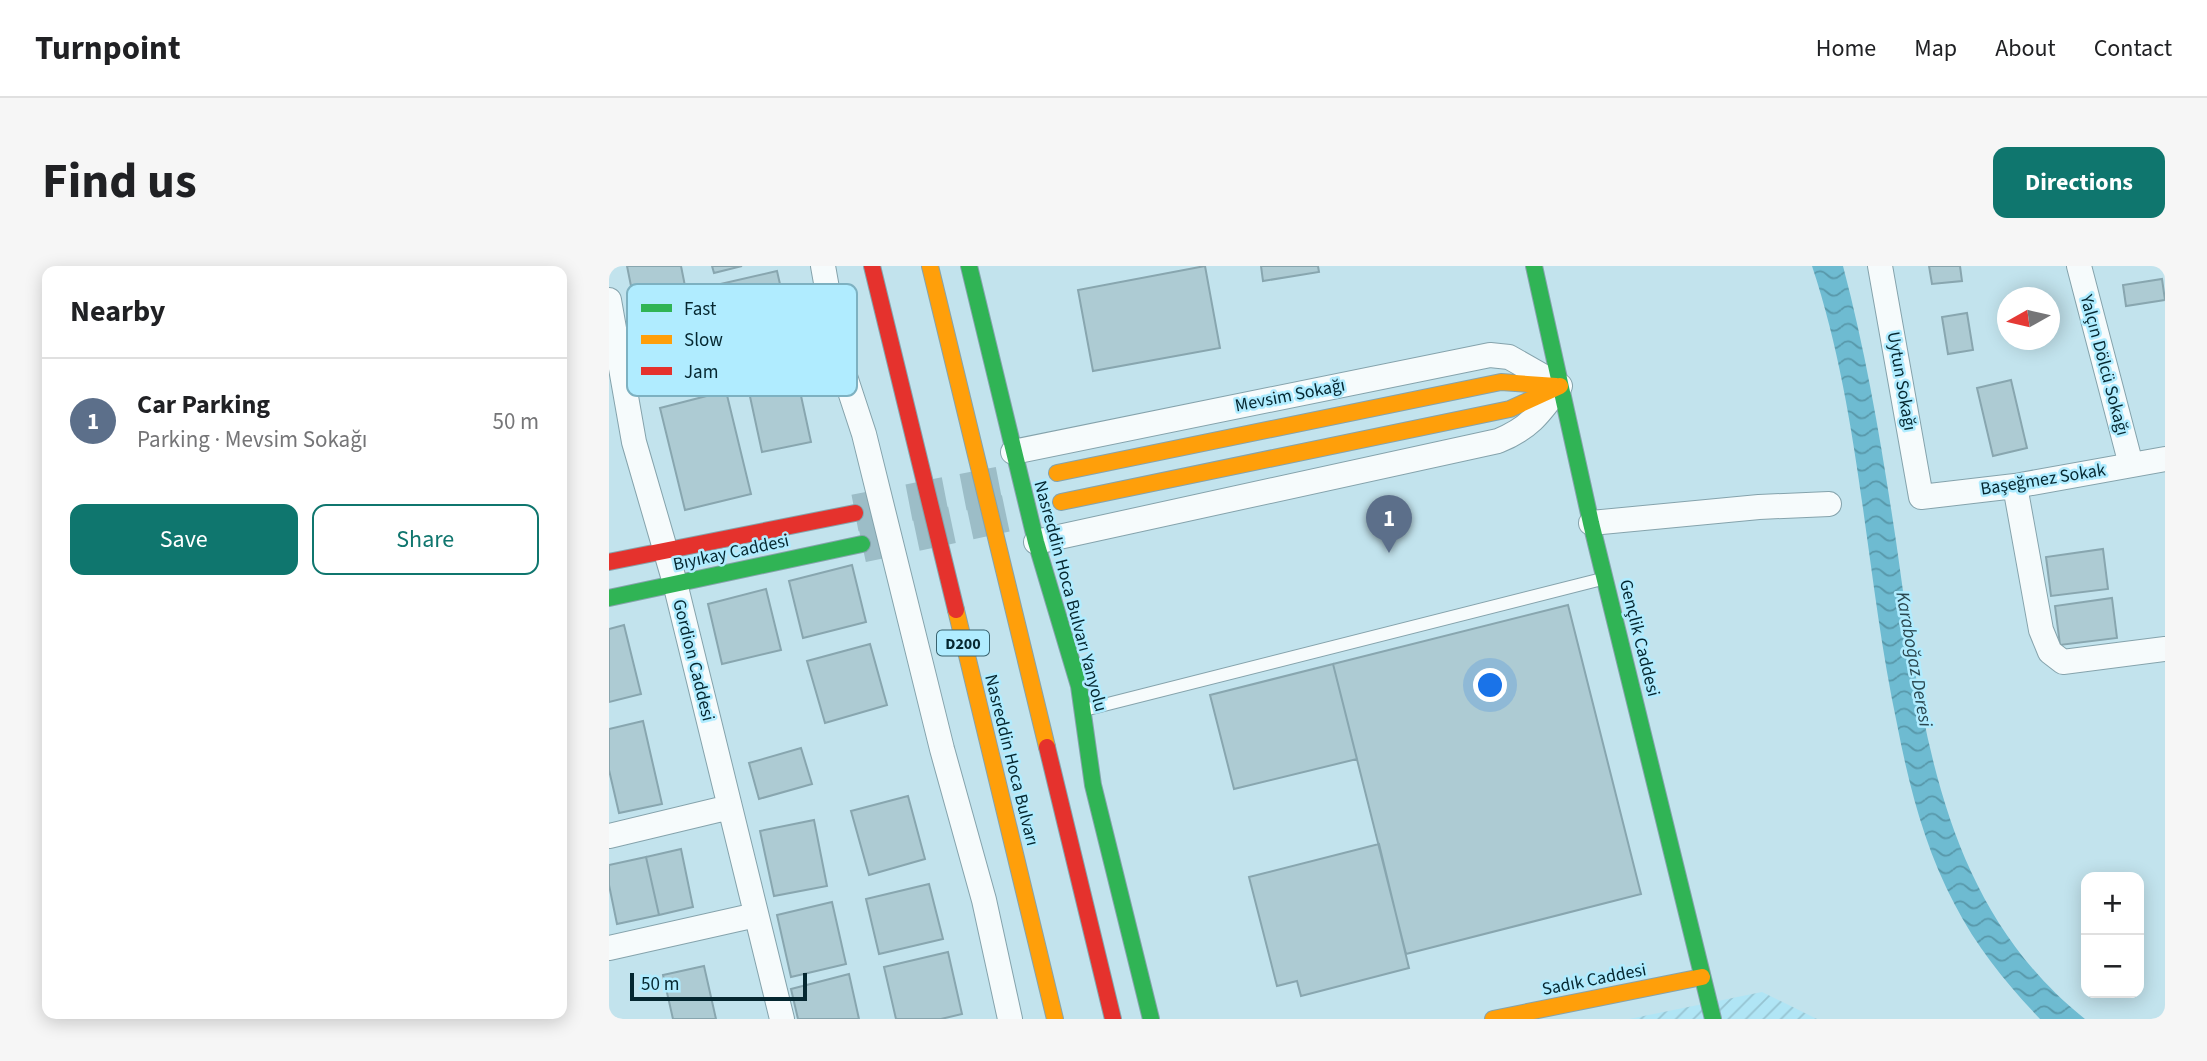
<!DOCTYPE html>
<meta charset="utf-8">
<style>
:root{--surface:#fff;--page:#f6f6f6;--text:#202124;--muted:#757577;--line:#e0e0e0;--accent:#0f766e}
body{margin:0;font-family:"Source Sans 3",sans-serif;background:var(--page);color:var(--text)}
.controls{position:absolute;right:21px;bottom:21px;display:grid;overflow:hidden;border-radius:14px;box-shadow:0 4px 18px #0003}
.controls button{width:63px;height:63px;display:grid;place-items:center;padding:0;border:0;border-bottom:2px solid var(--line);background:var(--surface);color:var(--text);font:35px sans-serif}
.compass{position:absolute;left:1388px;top:21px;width:63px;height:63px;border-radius:50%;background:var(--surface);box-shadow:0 4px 18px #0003;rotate:262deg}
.scale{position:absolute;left:21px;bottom:18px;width:177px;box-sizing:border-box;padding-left:7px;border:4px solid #052730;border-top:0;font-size:19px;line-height:24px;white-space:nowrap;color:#052730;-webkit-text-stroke:5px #b0ecff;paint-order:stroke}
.you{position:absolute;left:882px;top:420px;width:24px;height:24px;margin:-18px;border:5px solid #fff;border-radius:50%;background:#1a73e8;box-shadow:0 0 0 10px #1a73e833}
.badge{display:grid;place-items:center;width:46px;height:46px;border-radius:50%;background:var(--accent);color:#fff;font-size:23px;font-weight:700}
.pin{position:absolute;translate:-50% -58px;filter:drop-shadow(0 2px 4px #0008)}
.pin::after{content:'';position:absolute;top:37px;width:24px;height:21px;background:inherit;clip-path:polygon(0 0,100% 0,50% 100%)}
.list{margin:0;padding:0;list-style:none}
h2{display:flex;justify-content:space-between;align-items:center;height:91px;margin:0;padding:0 28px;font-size:30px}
h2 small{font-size:23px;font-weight:400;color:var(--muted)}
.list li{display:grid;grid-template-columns:46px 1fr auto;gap:21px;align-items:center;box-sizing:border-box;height:126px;padding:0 28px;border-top:2px solid var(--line)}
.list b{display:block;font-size:26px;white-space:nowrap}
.list p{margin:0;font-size:23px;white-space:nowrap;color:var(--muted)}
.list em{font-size:23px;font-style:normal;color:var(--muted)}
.actions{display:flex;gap:14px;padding:21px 28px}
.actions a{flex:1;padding:16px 0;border:2px solid var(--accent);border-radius:14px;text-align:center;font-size:24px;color:var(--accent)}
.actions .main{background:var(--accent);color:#fff}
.map{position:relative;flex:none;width:1556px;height:753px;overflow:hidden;border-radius:14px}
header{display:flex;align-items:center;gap:42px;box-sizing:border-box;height:98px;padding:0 35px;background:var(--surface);border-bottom:2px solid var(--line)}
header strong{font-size:33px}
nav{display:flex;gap:38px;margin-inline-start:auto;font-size:24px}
.intro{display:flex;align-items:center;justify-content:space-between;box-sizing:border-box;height:168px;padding:0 42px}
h1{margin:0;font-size:49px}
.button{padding:18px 32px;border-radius:14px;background:var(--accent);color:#fff;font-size:24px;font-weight:700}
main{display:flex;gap:42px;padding:0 42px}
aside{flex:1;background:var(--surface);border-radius:14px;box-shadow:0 4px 18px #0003}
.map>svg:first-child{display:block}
.industrial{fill:url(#industrial-furrows)}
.water{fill:url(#water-waves)}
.building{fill:#adcbd3;stroke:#88a6af;stroke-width:2}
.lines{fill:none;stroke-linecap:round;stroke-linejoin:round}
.secondary-tunnel{stroke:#9cbdc7;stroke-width:37;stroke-dasharray:37 18;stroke-linecap:butt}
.lane-casing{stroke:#85a3ac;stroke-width:14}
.street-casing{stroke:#85a3ac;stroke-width:26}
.fast-casing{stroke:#85a3ac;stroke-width:18}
.slow-casing{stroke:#85a3ac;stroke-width:18}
.jam-casing{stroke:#85a3ac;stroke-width:18}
.lane{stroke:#f6fbfc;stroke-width:12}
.street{stroke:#f6fbfc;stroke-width:24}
.fast{stroke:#30b455;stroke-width:16}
.slow{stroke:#ff9f0a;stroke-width:16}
.jam{stroke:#e5322d;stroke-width:16}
.labels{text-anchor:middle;stroke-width:5;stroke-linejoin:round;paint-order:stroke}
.shield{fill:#b0ecff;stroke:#38626e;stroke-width:2}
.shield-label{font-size:16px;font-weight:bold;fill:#052730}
.street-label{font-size:18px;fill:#052730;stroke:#b0ecff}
.water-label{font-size:19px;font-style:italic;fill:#2a4750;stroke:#b0ecff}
.key{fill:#b0ecff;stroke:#7db1c1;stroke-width:2}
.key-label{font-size:19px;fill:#052730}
</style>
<header>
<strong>Turnpoint</strong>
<nav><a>Home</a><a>Map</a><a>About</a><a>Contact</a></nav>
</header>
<div class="intro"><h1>Find us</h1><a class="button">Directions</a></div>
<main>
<aside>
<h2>Nearby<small></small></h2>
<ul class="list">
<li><span class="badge" style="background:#5c6f8a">1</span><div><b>Car Parking</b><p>Parking · Mevsim Sokağı</p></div><em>50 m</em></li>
</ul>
<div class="actions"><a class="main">Save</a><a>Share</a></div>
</aside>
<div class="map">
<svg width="1556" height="753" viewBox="0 0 1556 753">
<defs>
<pattern id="industrial-furrows" width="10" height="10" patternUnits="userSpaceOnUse" patternTransform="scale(1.75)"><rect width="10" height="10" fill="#b0e5f5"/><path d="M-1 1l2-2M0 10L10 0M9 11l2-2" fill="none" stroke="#96c4d2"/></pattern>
<pattern id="water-waves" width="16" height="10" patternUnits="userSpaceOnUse" patternTransform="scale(1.75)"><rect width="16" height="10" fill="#6ebbd1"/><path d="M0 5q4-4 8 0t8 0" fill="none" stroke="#5898aa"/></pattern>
</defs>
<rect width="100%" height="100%" fill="#c2e3ed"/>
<path class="industrial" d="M1153,726L1208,753H1020Z"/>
<path class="water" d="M1203,0H1234C1258,91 1273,182 1287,275C1312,450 1328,635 1476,753H1431C1398,718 1368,682 1346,639C1316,583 1300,520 1288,458C1256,307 1252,147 1203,0Z"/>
<path class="building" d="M18,0H72L76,20L24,30Z
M103,0H133L105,7Z
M596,0L611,82L484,105L469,24Z
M652,0H709L710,6L654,15Z
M1320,0H1351L1353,15L1323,18Z
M168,5L186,84L125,98L107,19Z
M1553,13L1556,34L1517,40L1514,19Z
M1358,47L1364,84L1339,88L1333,51Z
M186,102L202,176L153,186L137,112Z
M1402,114L1418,182L1384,190L1368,122Z
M117,125L142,228L76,244L51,142Z
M1494,283L1499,323L1442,330L1437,291Z
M243,299L257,356L194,372L180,315Z
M157,323L172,384L113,398L99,338Z
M1503,332L1508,372L1451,379L1446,340Z
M959,339L1032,628L797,688L724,398Z
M15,359L32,428L0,436V363Z
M261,378L278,439L216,457L198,395Z
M724,398L748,493L625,523L601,429Z
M34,455L53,538L10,547L0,504V463Z
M192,482L203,518L150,533L140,497Z
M299,530L316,593L260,609L242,545Z
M205,554L218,620L165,630L151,565Z
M770,578L800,702L692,730L688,715L668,720L640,611Z
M72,583L84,641L50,649L37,591Z
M37,591L50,649L8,658L0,619V599Z
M320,618L334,673L270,688L257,633Z
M223,636L237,698L182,711L168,649Z
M339,686L353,748L332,753H287L275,701Z
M95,700L107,753H64L54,709Z
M240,708L250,753H189L182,723Z"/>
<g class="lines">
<path class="secondary-tunnel" d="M246,247L406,216
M253,278L413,244"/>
<g class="lane-casing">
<path id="lane" d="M475,444L993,313"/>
</g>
<g class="street-casing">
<path id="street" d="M214,0L231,95L255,168L333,483L375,634L401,753
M1271,0L1312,231L1406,220L1556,193
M1470,0L1522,199
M0,34L25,176L66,317L173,753
M404,186L881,89L900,91L951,120C931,147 921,162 889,175L427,276
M1406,220L1432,364L1441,386L1454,396L1556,383
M982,257L1150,241L1220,238
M0,570L121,541
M0,682L147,649"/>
</g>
<g class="fast-casing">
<path id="fast" d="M360,0L427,276L470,420L484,519L542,753
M925,0L982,257L1104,753
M0,332L253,278"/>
</g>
<g class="slow-casing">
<path id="slow" d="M321,0L438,481
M448,207L892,116L947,120
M452,236L901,143L951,120
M347,344L446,753
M884,753L1093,711"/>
</g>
<g class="jam-casing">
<path id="jam" d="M263,0L347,344
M0,296L246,247
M438,481L504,753"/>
</g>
<use href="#lane" class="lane"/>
<use href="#street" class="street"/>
<use href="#fast" class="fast"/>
<use href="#slow" class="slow"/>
<use href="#jam" class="jam"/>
</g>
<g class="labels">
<rect class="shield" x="328" y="364.5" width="52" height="25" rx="5"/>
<g class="shield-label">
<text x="354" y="383">D200</text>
</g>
<g class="street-label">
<text transform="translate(1496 99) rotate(75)" y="6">Yalçın Dölcü Sokağı</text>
<text transform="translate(1293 115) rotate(80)" y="6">Uytun Sokağı</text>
<text transform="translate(681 129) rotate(-11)" y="6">Mevsim Sokağı</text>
<text transform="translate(1434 213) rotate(-9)" y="6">Başeğmez Sokak</text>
<text transform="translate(122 286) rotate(-12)" y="6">Bıyıkay Caddesi</text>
<text transform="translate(462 330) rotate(75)" y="6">Nasreddin Hoca Bulvarı Yanyolu</text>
<text transform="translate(1031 372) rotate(76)" y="6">Gençlik Caddesi</text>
<text transform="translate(85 394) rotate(76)" y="6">Gordion Caddesi</text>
<text transform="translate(403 494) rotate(76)" y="6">Nasreddin Hoca Bulvarı</text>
<text transform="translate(985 713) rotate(-11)" y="6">Sadık Caddesi</text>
</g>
<g class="water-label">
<text transform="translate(1306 393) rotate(80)" y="7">Karaboğaz Deresi</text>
</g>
</g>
<rect x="18" y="18" width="230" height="112" rx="10" class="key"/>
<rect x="32" y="38" width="31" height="8" fill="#30b455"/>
<rect x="32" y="69" width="31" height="9" fill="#ff9f0a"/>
<rect x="32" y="101" width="31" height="8" fill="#e5322d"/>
<g class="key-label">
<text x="75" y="49">Fast</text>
<text x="75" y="80">Slow</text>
<text x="75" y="112">Jam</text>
</g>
</svg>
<div class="controls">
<button>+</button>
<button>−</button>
</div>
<svg class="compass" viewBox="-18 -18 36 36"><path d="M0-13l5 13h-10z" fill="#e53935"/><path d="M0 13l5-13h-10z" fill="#757577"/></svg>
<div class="scale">50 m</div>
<div class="you"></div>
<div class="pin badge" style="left:780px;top:287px;background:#5c6f8a">1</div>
</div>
</main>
